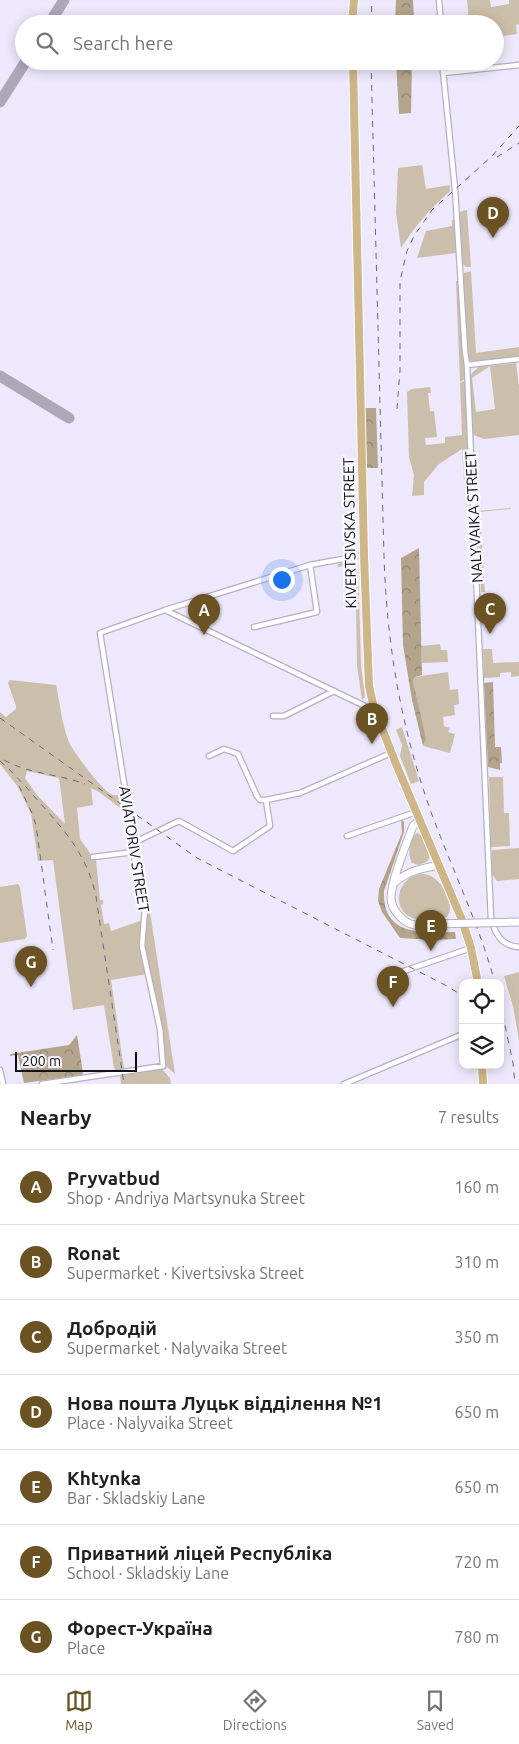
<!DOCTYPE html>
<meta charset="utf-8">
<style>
:root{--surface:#fff;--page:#f2f2f2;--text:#202124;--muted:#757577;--line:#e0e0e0;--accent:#6b5223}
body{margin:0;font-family:Ubuntu,sans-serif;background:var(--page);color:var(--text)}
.controls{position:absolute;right:15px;bottom:15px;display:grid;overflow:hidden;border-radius:10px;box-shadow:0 2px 12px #0003}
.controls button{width:45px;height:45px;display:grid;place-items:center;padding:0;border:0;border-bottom:1px solid var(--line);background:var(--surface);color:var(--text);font:25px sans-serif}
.scale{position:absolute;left:15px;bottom:12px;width:122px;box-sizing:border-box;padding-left:5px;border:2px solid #110f17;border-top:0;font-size:14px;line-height:18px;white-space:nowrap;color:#110f17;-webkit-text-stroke:4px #f9f8fd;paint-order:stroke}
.you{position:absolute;left:281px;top:579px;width:18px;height:18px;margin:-12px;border:4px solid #fff;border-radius:50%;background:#1a73e8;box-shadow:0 0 0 8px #1a73e833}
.badge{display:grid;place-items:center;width:32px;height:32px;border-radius:50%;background:var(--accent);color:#fff;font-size:16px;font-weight:700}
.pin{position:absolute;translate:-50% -41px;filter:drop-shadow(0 1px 2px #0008)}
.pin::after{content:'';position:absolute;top:26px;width:18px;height:15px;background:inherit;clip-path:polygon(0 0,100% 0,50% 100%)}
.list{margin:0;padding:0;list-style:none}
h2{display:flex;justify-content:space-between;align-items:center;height:65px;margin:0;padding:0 20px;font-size:21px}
h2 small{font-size:16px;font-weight:400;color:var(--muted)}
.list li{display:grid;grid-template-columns:32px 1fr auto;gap:15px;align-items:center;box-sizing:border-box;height:75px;padding:0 20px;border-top:1px solid var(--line)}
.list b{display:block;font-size:19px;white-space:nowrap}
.list p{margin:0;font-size:16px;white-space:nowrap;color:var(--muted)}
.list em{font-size:16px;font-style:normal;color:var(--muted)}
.icon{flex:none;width:28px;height:28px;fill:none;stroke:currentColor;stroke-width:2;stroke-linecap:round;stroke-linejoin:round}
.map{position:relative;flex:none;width:519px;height:1084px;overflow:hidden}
.search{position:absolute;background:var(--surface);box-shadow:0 2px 12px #0003;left:15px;right:15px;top:15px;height:55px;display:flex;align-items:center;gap:12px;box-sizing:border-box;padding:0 18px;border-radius:28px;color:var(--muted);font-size:19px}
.sheet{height:590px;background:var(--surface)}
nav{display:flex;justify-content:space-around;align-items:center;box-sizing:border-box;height:70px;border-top:1px solid var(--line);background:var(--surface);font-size:14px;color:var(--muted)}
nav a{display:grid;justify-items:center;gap:2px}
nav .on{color:var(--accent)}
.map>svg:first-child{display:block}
.green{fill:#cbbfab;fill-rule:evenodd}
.forest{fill:url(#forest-crowns)}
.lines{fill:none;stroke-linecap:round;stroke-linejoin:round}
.taxiway{stroke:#aca8b8;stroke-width:11}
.minor-casing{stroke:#b5afc6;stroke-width:7}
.secondary-casing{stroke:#b5afc6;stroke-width:9}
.primary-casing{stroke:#fff;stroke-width:10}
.minor{stroke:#fff;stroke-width:4.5}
.secondary{stroke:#fff;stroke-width:7}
.primary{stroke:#cfb688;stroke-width:8}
.rail{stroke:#6b6875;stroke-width:1;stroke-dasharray:6 6;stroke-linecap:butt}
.secondary-bridge-casing{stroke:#b5afc6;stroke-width:9;stroke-linecap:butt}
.secondary-bridge{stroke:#fff;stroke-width:7}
.labels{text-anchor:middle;stroke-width:5;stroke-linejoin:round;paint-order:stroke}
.street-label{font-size:15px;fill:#110f17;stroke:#f9f8fd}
</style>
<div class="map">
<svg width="519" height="1084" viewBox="0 0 519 1084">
<defs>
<pattern id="forest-crowns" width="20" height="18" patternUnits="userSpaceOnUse" patternTransform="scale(1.25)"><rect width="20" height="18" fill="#b4a48b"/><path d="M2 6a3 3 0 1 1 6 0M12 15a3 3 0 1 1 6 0" fill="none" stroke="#918471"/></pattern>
</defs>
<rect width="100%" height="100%" fill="#ede8fc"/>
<path class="green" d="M467,0H490L491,7L509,4V0H519V24L516,25L517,34L495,37V24H453L469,22Z
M422,165L426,189L450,185V191C431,208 415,226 401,248L396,213L398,168Z
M467,210L471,267H466L461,262L458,212Z
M452,220H454L456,253L417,258L426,231L452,226Z
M471,271L476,353L519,347V356L472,362L467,357L463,278L464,273Z
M456,281H458L463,357L465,362L466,378L460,382Z
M516,363L519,386V435L484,439L471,434L469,378L473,372L479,367ZM490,366L495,409L476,412L472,378Z
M466,380L470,495L465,497L462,449L439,464L424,482V495L412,496L414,475L409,457L407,392L412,389L430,387L431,393H428L430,411H434L437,437L425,438L426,445L445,443V437L462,435L460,383Z
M511,508V509L480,512L485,592H481L478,511Z
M353,560L358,564L361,665L365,697L362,700L357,666L356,596L354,564L338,567V564Z
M440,644L441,650H447L448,662L422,663L421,646Z
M483,649H492L493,663L519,662V676L511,677V672L500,673V677L484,678Z
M448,672L450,690L458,689L459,704L454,705L455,715L443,717L444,726L450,728L448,732L455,734L450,753L423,746L425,739L413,681L415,677Z
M10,680L56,685C60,703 62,725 69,742C73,752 104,793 113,795C117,796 121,794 124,792L129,828H126L124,811L99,792L91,788L93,805L77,808L80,839L90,853V858H95L96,860L100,900H103V904L101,905L104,924L109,923L111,931L143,920L141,946L147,974L111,980L124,1069L116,1070L114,1068L104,1005L73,1010L53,860L38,861L31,814L18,787L0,764V712L6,717L16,709V706L8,683ZM27,771L59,778L65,824L37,795L25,778Z
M402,727L419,781L411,784L400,756L402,745L396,730Z
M489,777H503L504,813H509L510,846L491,847Z
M417,833L422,835L430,854L428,861L419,865L412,863C407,855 409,839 417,833Z
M519,848V879L497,881L492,874V850Z
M142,873H144L175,1074L164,1064L162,1029L144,946L147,917L146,907L141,891L145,890Z
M420,874C426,874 431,875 435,879C445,886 455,907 447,917C438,918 424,921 415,919C390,911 396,878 420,874Z
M18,884L20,887L27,936L25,939L0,943V887Z
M519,972V1040L513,1006L504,976Z
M161,1068L170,1078L171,1084H121L120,1075Z"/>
<path class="forest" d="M396,0H413L414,19H412V24H395Z
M396,61H412L411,113L399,114Z
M364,408H376L378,468H366Z
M419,548L422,675L415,677L413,681L426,739L423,746L412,700L403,645L401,558Z
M493,682L495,747H501L502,763H500V770L488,767L484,683Z
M401,819L404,822V832L384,891C382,936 421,933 455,932L456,939L435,940L400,938L382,912L378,901L379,889L402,833Z
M77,1035L83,1073L82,1075L24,1083L18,1055L10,1056V1054L69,1045Z"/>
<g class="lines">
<path class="taxiway" d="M49,24L64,0
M0,102L26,61
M0,376L69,418"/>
<g class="minor-casing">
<path id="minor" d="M439,0L441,24
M442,61L455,189L465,351L467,365L491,920C496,935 502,946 519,947
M443,73L519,65
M467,365L519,359
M165,610L310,565L364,555
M254,627L317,612L310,565
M273,716H284L334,691
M209,756L224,749L238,754L257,796L260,800H266
M347,836L416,812
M133,843L179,821L233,851L270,826L266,800L300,793L391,753
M93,857L134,852
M398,973L471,948
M0,1070L3,1084
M42,1084L163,1066L160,1029L142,946L145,908L138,885L128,808L100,633L165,610L369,708H374
M344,1084L463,1034"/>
</g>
<g class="secondary-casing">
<path id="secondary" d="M420,820L413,826C406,845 392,878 391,897C391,910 403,923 415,925C421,926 428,925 434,924
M394,883C410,870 419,869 439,865"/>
</g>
<g class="primary-casing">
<path id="primary" d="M352,24L354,0
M353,61L364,555L369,686L374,708L396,764L462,920L471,948L478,983
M482,1065L483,1084"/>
</g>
<use href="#minor" class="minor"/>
<use href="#secondary" class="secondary"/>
<use href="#primary" class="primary"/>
<path class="rail" d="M371,24L372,0
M371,61L384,556C387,647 401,727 431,812C452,869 479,924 495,983
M497,157L519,143
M397,409L400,370V281L407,251L414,236L432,210L491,157L519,126
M0,718L197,858L447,986L463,996
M4,760C29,774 59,774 85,784
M0,761C15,774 27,788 40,803C67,833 88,857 96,897L124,1084
M19,786L32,813L36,825L53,950
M500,1002L513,1063L515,1084"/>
<g class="secondary-bridge-casing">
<path id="secondary-bridge" d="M434,924L519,922"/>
</g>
<use href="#secondary-bridge" class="secondary-bridge"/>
</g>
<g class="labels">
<g class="street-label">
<text transform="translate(474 517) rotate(-93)" y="5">NALYVAIKA STREET</text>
<text transform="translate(350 533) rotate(-91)" y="5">KIVERTSIVSKA STREET</text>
<text transform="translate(134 849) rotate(81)" y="5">AVIATORIV STREET</text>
</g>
</g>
</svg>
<div class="controls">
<button><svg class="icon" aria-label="locate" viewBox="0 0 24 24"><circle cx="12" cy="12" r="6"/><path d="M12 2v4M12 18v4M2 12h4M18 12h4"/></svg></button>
<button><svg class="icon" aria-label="layers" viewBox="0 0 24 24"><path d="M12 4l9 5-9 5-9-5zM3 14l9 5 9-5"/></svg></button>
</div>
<div class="scale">200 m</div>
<div class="you"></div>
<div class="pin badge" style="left:204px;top:635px">A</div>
<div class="pin badge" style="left:372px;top:744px">B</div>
<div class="pin badge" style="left:490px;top:634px">C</div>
<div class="pin badge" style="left:493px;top:238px">D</div>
<div class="pin badge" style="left:431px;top:951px">E</div>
<div class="pin badge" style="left:393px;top:1007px">F</div>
<div class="pin badge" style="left:31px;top:987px">G</div>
<div class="search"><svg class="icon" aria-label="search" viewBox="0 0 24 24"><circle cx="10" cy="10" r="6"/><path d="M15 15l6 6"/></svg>Search here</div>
</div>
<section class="sheet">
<h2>Nearby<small>7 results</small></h2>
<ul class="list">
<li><span class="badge">A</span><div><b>Pryvatbud</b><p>Shop · Andriya Martsynuka Street</p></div><em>160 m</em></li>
<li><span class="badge">B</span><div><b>Ronat</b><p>Supermarket · Kivertsivska Street</p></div><em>310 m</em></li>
<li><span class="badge">C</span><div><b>Добродій</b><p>Supermarket · Nalyvaika Street</p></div><em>350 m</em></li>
<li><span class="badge">D</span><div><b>Нова пошта Луцьк відділення №1</b><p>Place · Nalyvaika Street</p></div><em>650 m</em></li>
<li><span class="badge">E</span><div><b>Khtynka</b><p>Bar · Skladskiy Lane</p></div><em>650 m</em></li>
<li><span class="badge">F</span><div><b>Приватний ліцей Республіка</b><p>School · Skladskiy Lane</p></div><em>720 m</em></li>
<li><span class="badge">G</span><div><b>Форест-Україна</b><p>Place</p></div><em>780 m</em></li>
</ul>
</section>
<nav>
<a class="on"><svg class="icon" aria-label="map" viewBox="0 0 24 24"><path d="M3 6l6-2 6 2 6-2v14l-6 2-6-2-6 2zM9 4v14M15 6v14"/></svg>Map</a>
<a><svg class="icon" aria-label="directions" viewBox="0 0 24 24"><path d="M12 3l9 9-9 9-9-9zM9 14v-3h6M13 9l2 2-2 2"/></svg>Directions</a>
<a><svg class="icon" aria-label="saved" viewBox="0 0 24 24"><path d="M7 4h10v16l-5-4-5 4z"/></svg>Saved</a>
</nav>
